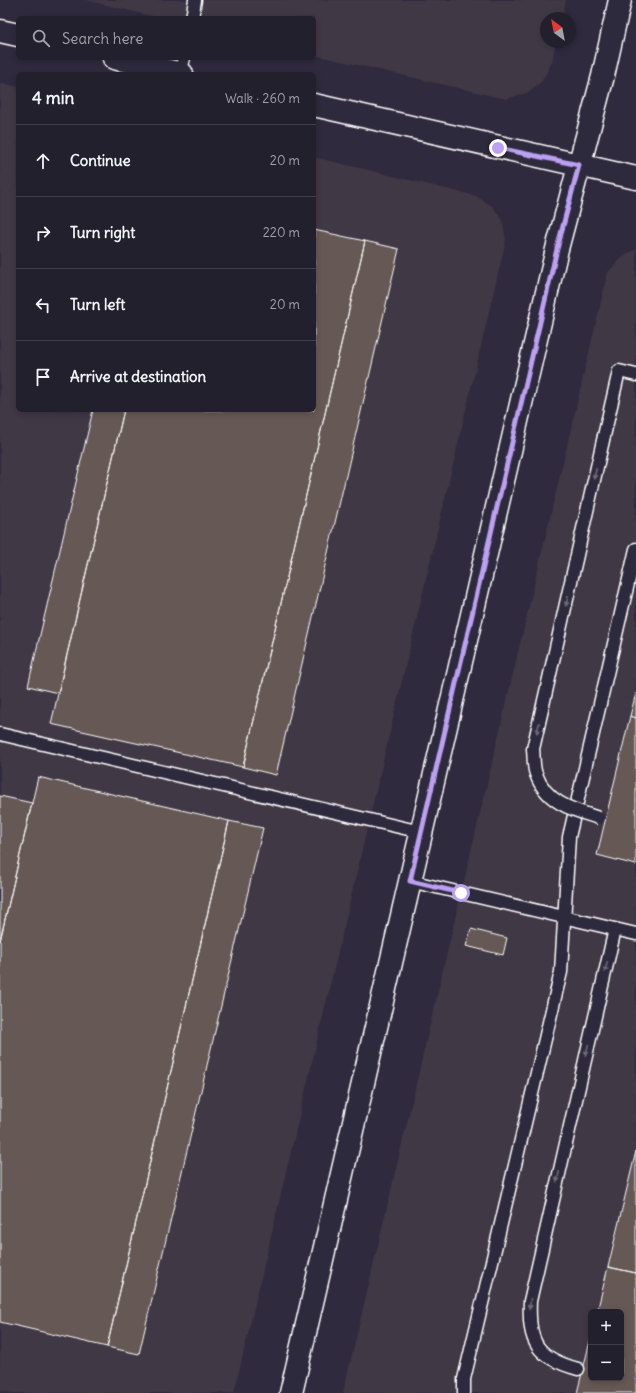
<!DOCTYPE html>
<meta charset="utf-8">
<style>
:root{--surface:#23202e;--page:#2b2836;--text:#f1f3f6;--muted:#a3a3aa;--line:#403e4a}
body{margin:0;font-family:Delius,sans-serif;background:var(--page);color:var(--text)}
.controls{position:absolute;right:12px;bottom:12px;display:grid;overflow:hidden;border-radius:6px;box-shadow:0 2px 6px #0003}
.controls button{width:36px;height:36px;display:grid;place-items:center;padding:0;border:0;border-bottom:1px solid var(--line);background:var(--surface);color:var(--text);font:20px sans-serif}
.compass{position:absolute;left:540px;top:12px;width:36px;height:36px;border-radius:50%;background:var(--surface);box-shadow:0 2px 6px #0003;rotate:328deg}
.stop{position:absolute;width:12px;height:12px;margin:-9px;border:3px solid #bca0f2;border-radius:50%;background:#fff}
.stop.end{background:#bca0f2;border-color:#fff;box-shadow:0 1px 4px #0008}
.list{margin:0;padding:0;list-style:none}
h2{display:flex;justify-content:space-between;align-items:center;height:52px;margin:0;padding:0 16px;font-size:17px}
h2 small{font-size:13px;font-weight:400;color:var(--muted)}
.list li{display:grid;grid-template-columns:26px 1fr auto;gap:12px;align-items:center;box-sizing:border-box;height:72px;padding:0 16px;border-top:1px solid var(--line)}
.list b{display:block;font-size:15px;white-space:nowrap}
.list em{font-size:13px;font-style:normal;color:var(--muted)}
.icon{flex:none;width:22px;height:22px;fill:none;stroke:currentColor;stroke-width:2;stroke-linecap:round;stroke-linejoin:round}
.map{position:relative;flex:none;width:636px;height:1393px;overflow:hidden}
.search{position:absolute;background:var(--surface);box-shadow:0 2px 6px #0003;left:16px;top:16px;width:300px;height:44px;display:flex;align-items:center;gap:10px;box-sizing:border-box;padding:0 14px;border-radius:6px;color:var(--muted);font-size:15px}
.panel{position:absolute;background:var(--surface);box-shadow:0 2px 6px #0003;left:16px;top:72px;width:300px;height:340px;border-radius:6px}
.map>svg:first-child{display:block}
.built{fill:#403844;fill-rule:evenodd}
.building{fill:#665854;stroke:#fff}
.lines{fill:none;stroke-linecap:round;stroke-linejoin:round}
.service-casing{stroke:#fff;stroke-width:15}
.minor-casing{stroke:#fff;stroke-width:25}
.service{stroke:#2f2a3d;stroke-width:12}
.minor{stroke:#2f2a3d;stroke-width:22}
.service-bridge-casing{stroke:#fff;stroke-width:15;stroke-linecap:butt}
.service-bridge{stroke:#2f2a3d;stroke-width:12}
.oneway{fill:#6d6a77}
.route{stroke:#bca0f2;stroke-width:5}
</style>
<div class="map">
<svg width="636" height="1393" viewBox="0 0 636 1393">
<rect width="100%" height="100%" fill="#2f2a3d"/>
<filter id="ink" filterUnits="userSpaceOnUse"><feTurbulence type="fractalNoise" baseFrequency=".025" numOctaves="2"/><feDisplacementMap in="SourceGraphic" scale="8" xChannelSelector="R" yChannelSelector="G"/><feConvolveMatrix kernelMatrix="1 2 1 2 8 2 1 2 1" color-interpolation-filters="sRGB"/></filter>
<g filter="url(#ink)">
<path class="built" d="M85,0H566L562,18H546V42H556L552,62L542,81L527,93L506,99L314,55V18H160Z
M0,83L18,87V410H314V157L476,196L492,206L502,219L506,240L234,1393H12L0,1390Z
M636,249V1393H343L608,272L625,255ZM591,1312H621V1378H591Z"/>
<path class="building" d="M314,230L365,241L243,767L51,724L124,410H314Z
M365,241L399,249L276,775L243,767Z
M93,410H124L58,693L28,686Z
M636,693V718L630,716Z
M630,716L636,718V865L597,855Z
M38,777L229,821L107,1347L0,1322V941Z
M0,796L32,803L0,941Z
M229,821L263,828L139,1354L107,1347Z
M471,929L507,938L503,955L466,946Z
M636,1151V1273L608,1267Z
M608,1267L636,1273V1393H577L591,1337V1378H621V1312H597Z"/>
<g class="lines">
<g class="service-casing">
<path id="service" d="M192,18L195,0
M180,74L184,58
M604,436L619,371L636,375
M0,734L421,832
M410,881L636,934
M578,1369C537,1358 528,1343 530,1301L615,929
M464,1393V1379L561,972L569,837L636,549"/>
</g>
<g class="minor-casing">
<path id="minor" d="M0,31L18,35
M114,58L182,74
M314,105L636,178
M291,1393L557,249L603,76L620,0"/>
</g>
<use href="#service" class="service"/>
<use href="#minor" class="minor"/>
<g class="service-bridge-casing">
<path id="service-bridge" d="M599,818C573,810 546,803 536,774C533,767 534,757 533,749L604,436"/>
</g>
<use href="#service-bridge" class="service-bridge"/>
</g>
<defs><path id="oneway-solid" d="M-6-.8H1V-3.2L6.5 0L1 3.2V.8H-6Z"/></defs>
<g class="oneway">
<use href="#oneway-solid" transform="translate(595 474) rotate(103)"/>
<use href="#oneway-solid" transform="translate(567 601) rotate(103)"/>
<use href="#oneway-solid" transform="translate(538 728) rotate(103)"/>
<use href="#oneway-solid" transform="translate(606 967) rotate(104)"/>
<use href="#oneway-solid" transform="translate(587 1050) rotate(103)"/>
<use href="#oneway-solid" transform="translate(558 1177) rotate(103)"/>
<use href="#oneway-solid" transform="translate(530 1304) rotate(96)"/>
</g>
</g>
<g class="lines" filter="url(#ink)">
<path class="route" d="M461,893L410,881L557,249L579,165L498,148"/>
</g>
</svg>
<div class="controls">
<button>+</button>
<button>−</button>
</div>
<svg class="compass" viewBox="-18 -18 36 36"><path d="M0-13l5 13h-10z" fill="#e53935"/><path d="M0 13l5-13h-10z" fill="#a3a3aa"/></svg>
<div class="stop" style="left:461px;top:893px"></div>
<div class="stop end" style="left:498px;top:148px"></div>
<div class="search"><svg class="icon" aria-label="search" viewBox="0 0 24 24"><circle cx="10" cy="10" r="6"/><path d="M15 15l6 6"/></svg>Search here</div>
<section class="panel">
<h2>4 min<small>Walk · 260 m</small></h2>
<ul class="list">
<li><svg class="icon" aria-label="ahead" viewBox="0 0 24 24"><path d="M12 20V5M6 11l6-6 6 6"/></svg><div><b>Continue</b></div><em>20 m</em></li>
<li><svg class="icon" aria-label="right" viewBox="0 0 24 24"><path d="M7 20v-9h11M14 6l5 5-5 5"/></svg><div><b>Turn right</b></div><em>220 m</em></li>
<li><svg class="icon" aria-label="left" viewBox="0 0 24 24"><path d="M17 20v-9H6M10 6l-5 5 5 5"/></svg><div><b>Turn left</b></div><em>20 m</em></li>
<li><svg class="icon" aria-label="arrive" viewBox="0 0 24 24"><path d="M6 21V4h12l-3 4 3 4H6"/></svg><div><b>Arrive at destination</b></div></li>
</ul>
</section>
</div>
